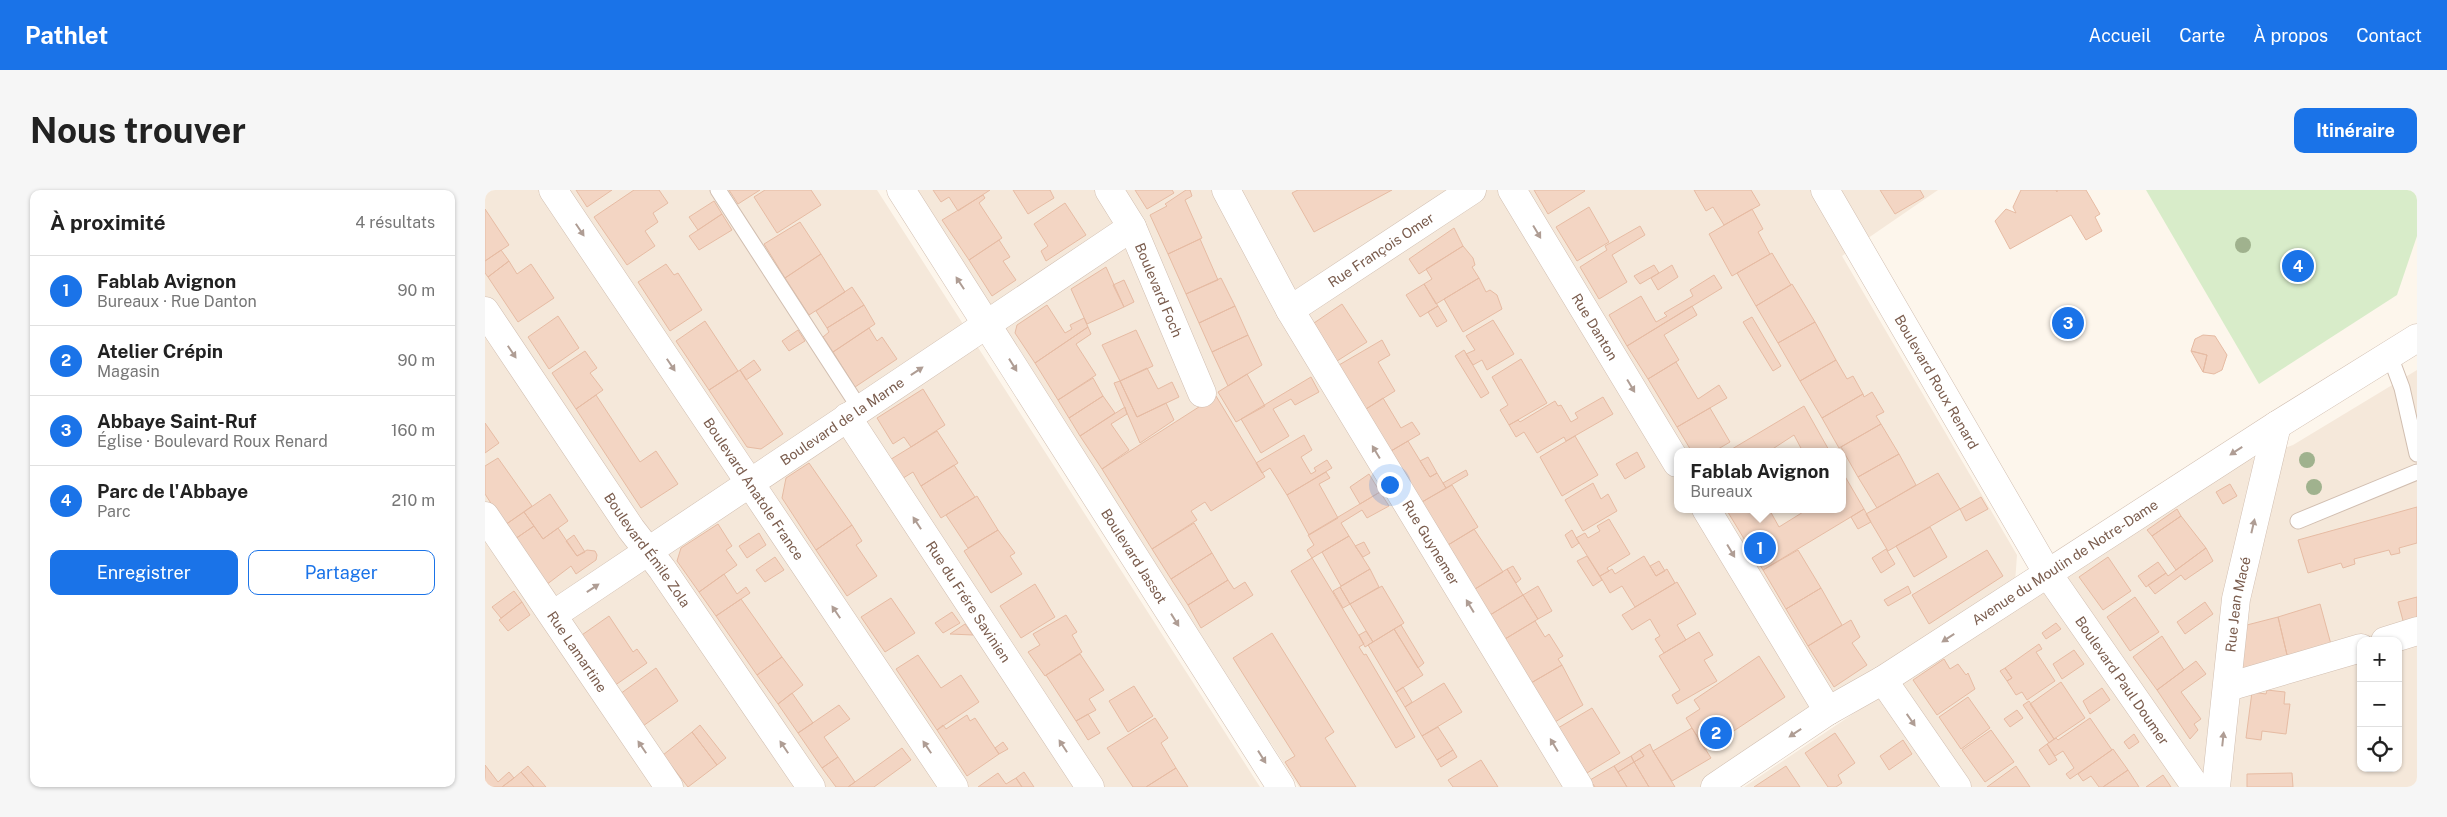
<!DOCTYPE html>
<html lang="fr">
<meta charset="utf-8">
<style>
:root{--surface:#fff;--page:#f6f6f6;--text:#222;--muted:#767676;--line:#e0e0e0;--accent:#1a73e8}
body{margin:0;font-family:"Public Sans",sans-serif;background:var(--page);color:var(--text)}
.controls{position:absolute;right:15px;bottom:15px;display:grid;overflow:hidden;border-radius:10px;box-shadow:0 1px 4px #0004}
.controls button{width:45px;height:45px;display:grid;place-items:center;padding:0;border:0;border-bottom:1px solid var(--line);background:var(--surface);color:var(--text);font:25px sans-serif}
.you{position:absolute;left:904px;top:294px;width:18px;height:18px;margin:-12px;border:4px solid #fff;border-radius:50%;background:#1a73e8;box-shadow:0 0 0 8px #1a73e833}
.badge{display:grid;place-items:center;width:32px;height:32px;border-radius:50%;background:var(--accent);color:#fff;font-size:16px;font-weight:700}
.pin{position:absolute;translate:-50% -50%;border:2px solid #fff;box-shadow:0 1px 5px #0006}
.popup{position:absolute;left:1189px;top:258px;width:172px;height:65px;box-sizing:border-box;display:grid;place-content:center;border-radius:10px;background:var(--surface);filter:drop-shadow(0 1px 4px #0005);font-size:16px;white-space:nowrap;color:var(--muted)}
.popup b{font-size:19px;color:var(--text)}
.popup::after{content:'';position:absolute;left:50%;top:100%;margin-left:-10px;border:10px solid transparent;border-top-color:var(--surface)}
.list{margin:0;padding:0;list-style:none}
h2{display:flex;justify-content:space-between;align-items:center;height:65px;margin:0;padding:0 20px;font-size:21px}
h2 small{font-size:16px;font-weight:400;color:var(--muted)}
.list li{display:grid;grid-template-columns:32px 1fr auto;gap:15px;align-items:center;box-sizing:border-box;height:70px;padding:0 20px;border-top:1px solid var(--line)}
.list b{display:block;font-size:19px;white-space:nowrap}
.list p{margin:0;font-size:16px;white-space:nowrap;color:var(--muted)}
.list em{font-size:16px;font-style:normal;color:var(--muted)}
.actions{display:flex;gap:10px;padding:15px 20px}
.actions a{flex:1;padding:11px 0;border:1px solid var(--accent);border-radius:10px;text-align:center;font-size:18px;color:var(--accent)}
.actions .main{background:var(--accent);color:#fff}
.icon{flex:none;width:28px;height:28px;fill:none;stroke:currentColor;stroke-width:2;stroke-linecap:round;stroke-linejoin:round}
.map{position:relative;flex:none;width:1932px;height:597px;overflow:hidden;border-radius:10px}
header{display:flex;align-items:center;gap:30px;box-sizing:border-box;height:70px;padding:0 25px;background:var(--accent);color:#fff}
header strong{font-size:24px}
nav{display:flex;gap:28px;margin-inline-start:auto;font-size:18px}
.intro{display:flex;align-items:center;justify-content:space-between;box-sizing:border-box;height:120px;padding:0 30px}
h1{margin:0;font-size:35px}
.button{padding:12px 22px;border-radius:10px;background:var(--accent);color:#fff;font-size:18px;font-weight:700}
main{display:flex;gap:30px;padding:0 30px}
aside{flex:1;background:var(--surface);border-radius:10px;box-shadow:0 1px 4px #0004}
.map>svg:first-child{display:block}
.residential{fill:#f5e8da;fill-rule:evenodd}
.green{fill:#d8ecc9}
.building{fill:#f3d5c3;stroke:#e6bba3}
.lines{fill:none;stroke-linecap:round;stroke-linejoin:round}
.service-casing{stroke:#d1beb0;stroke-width:17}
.minor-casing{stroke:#d1beb0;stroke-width:29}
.service{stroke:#fff;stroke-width:15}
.minor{stroke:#fff;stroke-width:28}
.tree{fill:#a0b28e}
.oneway{fill:#af9d94}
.labels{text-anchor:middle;stroke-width:4.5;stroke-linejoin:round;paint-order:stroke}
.street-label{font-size:14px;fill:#7a5c4d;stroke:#fffaf3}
</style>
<header>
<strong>Pathlet</strong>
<nav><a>Accueil</a><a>Carte</a><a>À propos</a><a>Contact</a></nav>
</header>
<div class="intro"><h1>Nous trouver</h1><a class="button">Itinéraire</a></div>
<main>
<aside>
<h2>À proximité<small>4 résultats</small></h2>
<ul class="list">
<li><span class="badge">1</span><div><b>Fablab Avignon</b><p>Bureaux · Rue Danton</p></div><em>90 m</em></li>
<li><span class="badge">2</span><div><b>Atelier Crépin</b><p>Magasin</p></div><em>90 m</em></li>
<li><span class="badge">3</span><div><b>Abbaye Saint-Ruf</b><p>Église · Boulevard Roux Renard</p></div><em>160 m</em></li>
<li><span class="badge">4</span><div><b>Parc de l'Abbaye</b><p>Parc</p></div><em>210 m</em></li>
</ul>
<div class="actions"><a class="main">Enregistrer</a><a>Partager</a></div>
</aside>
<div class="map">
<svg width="1932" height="597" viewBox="0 0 1932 597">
<rect width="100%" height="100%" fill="#fdf6ec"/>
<path class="residential" d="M0,0H392L775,597H0Z
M431,0H1453L1357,66L1532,365L1530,393L1324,521L1215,597H814ZM1192,262H1358V319H1192Z
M1932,180V597H1259L1426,485L1755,273L1808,255ZM1876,451H1913V578H1876Z"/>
<path class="green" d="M1661,0H1932V46L1912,105L1774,194Z"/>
<path class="building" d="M91,0H127L102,17Z
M149,0H174L183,13L168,23L173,32L160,41L170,56L142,75L109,27Z
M244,0H275L253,14Z
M280,0H326L336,15L292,43L269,7Z
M448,0H505L473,21L464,7L456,12Z
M528,0H565L569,8L543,24Z
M650,0H687L689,3L662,19Z
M701,0H705L707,6L700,10L717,48L683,64L665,25L682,16L680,14Z
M813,0H907L829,42L807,3Z
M1049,0H1099L1100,1L1063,24Z
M1209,0H1266L1275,15L1239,35L1228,17L1221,21Z
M1395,0H1435L1439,7L1410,24Z
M1536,0H1571L1572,2V0H1601L1615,24L1610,27L1617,41L1601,50L1586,25L1525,59L1510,31L1521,19L1531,23L1528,17Z
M498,5L500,8L494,13L517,48L484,70L457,30Z
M229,11L237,24L213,40L204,27Z
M580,13L601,45L561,71L556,61L563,56L549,34Z
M1104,17L1124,52L1092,71L1071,37Z
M0,19L24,55L0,71Z
M1267,19L1278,39L1273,42L1285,64L1247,86L1224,44Z
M237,24L247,40L214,60L204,46Z
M315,32L336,64L300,88L279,54Z
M1155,36L1160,45L1127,65L1142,92L1114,109L1095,77L1122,60L1120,56Z
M969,38L978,56L934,84L924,69Z
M715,49L733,90L701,104L683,64Z
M514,50L525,67L518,71L531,90L507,106L484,70Z
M978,56L988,68L990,75L987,77L994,88L951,114L939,94L947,89L941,79Z
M16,60L24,71L3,87L0,83V71Z
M1287,63L1306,95L1271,116L1252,83Z
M336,64L360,102L324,125L300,88Z
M24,71L32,84L46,74L69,108L33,132L3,87Z
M181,74L189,85L193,83L217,120L185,141L153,92Z
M1169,75L1174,83L1155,94L1149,86Z
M1187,75L1193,87L1173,100L1166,88Z
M621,77L639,117L602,134L586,99Z
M1229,85L1237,98L1142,156L1124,125L1156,106L1171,132L1182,126L1179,123L1208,106L1205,100Z
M736,88L750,116L714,133L701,104Z
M994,88L1001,102L1005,100L1012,105L1017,119L978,142L959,109Z
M639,90L649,112L639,117L628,95Z
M939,94L953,116L935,127L921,105Z
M1307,94L1330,132L1293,153L1271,116Z
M367,97L379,115L342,138L331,121Z
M857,114L882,152L852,171L829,133Z
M379,115L390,134L348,162L338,147L344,142L342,138Z
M562,115L580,143L587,139L585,135L599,128L603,137L550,173L530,143L532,135Z
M750,116L763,145L727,162L714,133Z
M953,116L962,131L952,137L943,122Z
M1207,116L1212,125L1179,145L1194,170L1163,189L1142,156Z
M73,126L94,158L64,179L43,147Z
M1267,127L1296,176L1288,181L1258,132Z
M1008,130L1029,164L1002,180L997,170L988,175L981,164L990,160L981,146Z
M220,131L253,181L224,200L191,151Z
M1330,132L1351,170L1315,191L1293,153Z
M603,137L606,144L591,154L611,185L573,210L550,173Z
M384,138L392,151L397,147L412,169L370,197L348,162Z
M313,140L320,151L304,161L297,151Z
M651,140L668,176L635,191L617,155Z
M763,145L777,175L743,196L727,162Z
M1718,145L1730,146L1742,165L1737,180L1729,184L1718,182L1722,165L1706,161L1710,149Z
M897,150L905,165L893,172L910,201L881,219L854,175Z
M979,160L1004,203L996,208L970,166Z
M100,161L112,178L105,183L118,200L91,219L67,183Z
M1706,161L1722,165L1718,182Z
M1036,169L1062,213L1024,235L1015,220L1023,215L1007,187Z
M269,170L276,180L261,190L255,180Z
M1351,170L1362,189L1368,186L1378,204L1337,228L1315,191Z
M1191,172L1213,209L1234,195L1242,208L1192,237L1163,189Z
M662,178L673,199L687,192L694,207L652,227L635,191Z
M255,180L298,244L276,259L262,257L224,200Z
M762,184L780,216L751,232L733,202Z
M826,187L834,202L810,215L806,209L788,219L804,246L776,263L756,229Z
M608,188L618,206L584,228L573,210Z
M635,191L652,227L681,213L689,230L655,253L629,193Z
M438,199L460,235L426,257L419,247L408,254L392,228Z
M1387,202L1399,222L1391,226L1396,234L1354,258L1337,228L1378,204L1379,207Z
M111,205L155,272L171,261L193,294L156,318L91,219Z
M618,206L630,223L595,246L584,228Z
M731,206L780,287L726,321L720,312L706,321L712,330L667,359L617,279Z
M1118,207L1128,224L1081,251L1079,247L1052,263L1039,242L1031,247L1024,235L1033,230L1035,232L1070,211L1073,216L1076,215L1086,232L1093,228L1090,223Z
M898,208L916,238L927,232L935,244L906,261L881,219Z
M1319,216L1345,262H1318L1309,245L1283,262H1242Z
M640,217L642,224L626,234L644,260L617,279L595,246Z
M1225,218L1245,252L1228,262H1207L1192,237Z
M0,233L14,253L0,263Z
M1396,234L1414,264L1373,287L1356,257Z
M452,241L473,273L436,296L428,282L415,290L403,271Z
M819,245L827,260L816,267L826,284L831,281L829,278L842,270L847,278L802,305L785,278L777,283L771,273Z
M1090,246L1113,285L1077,306L1055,267Z
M923,251L945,287L952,283L961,298L937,312L906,261Z
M1152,262L1160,277L1140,289L1131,274Z
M1414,264L1431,295L1392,318L1373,287Z
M943,267L952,283L945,287L935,271Z
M13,268L47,316L20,335L0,304V276Z
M324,273L367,335L331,360L297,308L301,288Z
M469,275L490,307L456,328L436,296Z
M981,280L983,285L961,298L958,293Z
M841,282L845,288L834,294L853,328L824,345L802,305Z
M1358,283L1379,319L1278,380L1241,319H1284L1294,337L1323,319H1358Z
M1453,283L1475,319L1403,361L1381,324Z
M884,284L895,302L875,314L865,297Z
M1108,293L1116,309L1123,304L1132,321L1098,341L1080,310Z
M1745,294L1752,306L1738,314L1731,302Z
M967,295L993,337L963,355L937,312Z
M895,302L904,316L882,328L877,320L856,333L864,346L827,368L822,360L829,355L823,345Z
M65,304L83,331L58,349L39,322Z
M492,306L513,340L483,358L461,325Z
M1496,307L1503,319L1481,331L1475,319Z
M1932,317V353L1914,358L1915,363L1906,365L1904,360L1869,369L1870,374L1858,378L1856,373L1823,383L1813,350Z
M1379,319L1386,332L1373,339L1366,327Z
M1692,319L1696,326L1667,346L1662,340Z
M39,322L49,336L30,349L20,335Z
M1696,326L1721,358L1691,380L1667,346Z
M1124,329L1145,364L1122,378L1124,381L1115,386L1091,348L1100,343L1103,348L1115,341L1112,336Z
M709,333L727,363L686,389L667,359Z
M233,334L247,356L241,360L252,375L214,402L192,371L196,358Z
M367,335L377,351L371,355L392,386L362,406L331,360Z
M49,336L58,349L73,338L92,366L102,360L110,361L112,365L111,370L91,384L86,376L61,395L30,349Z
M1445,337L1462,367L1429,387L1411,356Z
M989,339L1018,382L990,399L963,355Z
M513,340L530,363L525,366L537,384L506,403L479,361Z
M1087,340L1094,353L1087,358L1080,345Z
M274,343L281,355L262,368L254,356Z
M89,345L100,362L92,366L81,351Z
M864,346L885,379L856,396L837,362Z
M879,352L885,363L878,367L870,356Z
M1721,358L1728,371L1700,390L1696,385L1670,404L1663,395L1681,383L1683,386Z
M1401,359L1410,374L1396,383L1387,368Z
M1313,360L1336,398L1301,419L1278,380Z
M1502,360L1518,386L1444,434L1427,405Z
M727,363L743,390L703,415L686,389Z
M1102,366L1117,390L1108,396L1092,371Z
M1159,366L1171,386L1182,379L1190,393L1150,417L1137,396L1125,403L1115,386L1127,379L1130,384Z
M290,367L299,380L280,392L271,380Z
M1623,367L1646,401L1618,420L1594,387Z
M827,368L879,454L874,457L879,465L881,464L930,547L911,558L806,381Z
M1174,371L1180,381L1171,386L1165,376Z
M1673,372L1681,383L1661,397L1653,386Z
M1028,376L1036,389L1031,393L1022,379Z
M885,379L894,397L865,414L855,397Z
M1022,379L1038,405L1005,425L990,399Z
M239,384L252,404L261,397L265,403L231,426L214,402Z
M743,390L749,399L760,392L768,405L716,438L703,415Z
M1192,392L1211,424L1192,435L1201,450L1179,463L1170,449L1175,446L1165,429L1147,440L1137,425Z
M550,394L570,427L536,448L515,416Z
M897,396L919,433L888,452L865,414Z
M1053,396L1067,421L1053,429L1038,405Z
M1423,396L1426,403L1403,416L1399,410Z
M855,397L865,414L858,418L848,401Z
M1336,398L1357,435L1323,456L1301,419Z
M29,401L37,412L16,428L7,417Z
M1038,405L1053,429L1020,449L1005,425Z
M1650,407L1674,442L1645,461L1622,427Z
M1932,407V435L1920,438L1913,412Z
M406,408L430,443L400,462L376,427Z
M256,409L297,467L272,485L231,426Z
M37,412L45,425L23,441L14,430Z
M1720,412L1728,424L1700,444L1692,432Z
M1835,414L1847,458L1803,469L1793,427Z
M467,422L475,433L458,443L450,433Z
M581,425L592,442L587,445L597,462L560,486L543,462L555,455L548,444Z
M124,426L148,462L152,459L162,473L129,496L94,447Z
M1793,427L1803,469L1756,482L1758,436Z
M1366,430L1375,447L1367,453L1382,475L1349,497L1323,456Z
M1050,431L1060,447L1064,444L1078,466L1073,469L1077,475L1046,493L1020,449Z
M1571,433L1576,439L1561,449L1557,443Z
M480,434L488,445L465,444Z
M916,435L939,473L933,478L909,439Z
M909,439L938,485L911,502L883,455Z
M881,441L888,452L880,457L874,445Z
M1214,442L1228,465L1219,470L1232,491L1192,514L1187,505L1195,500L1174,466Z
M787,443L849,542L840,548L871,597H816L800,572L810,566L748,468Z
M1677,446L1699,480L1672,500L1648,467Z
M1554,454L1557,459L1551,462L1570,491L1542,510L1537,502L1531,505L1522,491L1527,488L1520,478Z
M1589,460L1599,474L1577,489L1568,474Z
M595,464L619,500L604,509L611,520L591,531L561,485Z
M433,465L456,498L476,485L494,512L452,540L411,479Z
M1274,466L1300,507L1220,560L1201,528L1215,519L1209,510Z
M297,467L318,495L293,514L272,485Z
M1459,469L1465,479L1473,474L1481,485L1483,483L1490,499L1452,525L1428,490Z
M1711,471L1721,484L1696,502L1716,529L1709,534L1713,540L1705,549L1672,500Z
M1077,475L1098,515L1070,532L1046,493Z
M171,478L193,511L158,536L135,504Z
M1520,478L1527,488L1522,491L1515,481Z
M1576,492L1600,528L1569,549L1545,514Z
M959,493L977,522L937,546L920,517Z
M649,496L668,526L643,542L624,511Z
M918,497L927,512L920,517L911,502Z
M1617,498L1625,510L1605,524L1598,511Z
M1782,500L1800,502L1799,514H1805L1801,544L1777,541L1776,550L1761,548L1767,502L1781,504Z
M307,503L328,533L313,543L293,514Z
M1483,507L1505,538L1476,559L1454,527Z
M1544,511L1569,549L1564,553L1538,515Z
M354,515L365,529L339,547L353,567L337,578L313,543Z
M1107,518L1135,563L1102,583L1073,538Z
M1532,520L1538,528L1525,537L1519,529Z
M603,524L615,543L603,550L591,531Z
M482,525L485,531L490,528L514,564L482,586L452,540L458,535L461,539Z
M670,528L683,548L676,553L691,578L661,597H648L622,558Z
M1605,528L1627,560L1585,589L1581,584L1589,578L1578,561L1570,566L1562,554L1571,548L1573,550Z
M215,535L241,568L232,575L207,542Z
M953,537L968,560L952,570L937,546Z
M1207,538L1226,568L1187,591L1168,561Z
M1506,540L1529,572L1500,592L1477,560Z
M207,542L232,575L203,597L178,565Z
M1350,543L1370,573L1353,585L1357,593L1351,597H1343L1320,563Z
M1649,544L1654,552L1644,559L1639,552Z
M1418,550L1427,564L1404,580L1395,566Z
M518,552L523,559L514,564L510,558Z
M1165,554L1168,561L1190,597H1164L1149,572L1159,566L1155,560Z
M1562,554L1572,570L1564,575L1554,560Z
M417,558L426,570L389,597H363Z
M1628,559L1643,580L1618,597H1614L1606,586L1598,591L1593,584Z
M968,560L972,567L956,577L952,570Z
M1155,560L1159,566L1149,572L1146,566Z
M1146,566L1149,572L1133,582L1129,576Z
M353,567L370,592L363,597H351L337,578Z
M996,570L1013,597H968L963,590Z
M1149,572L1164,597H1142L1133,582Z
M0,575L13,592L24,582L29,588L17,597H0Z
M43,576L61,597H49L36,582Z
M1129,576L1142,597H1110L1105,590Z
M1301,576L1315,597H1269Z
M1531,576L1545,597H1502Z
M691,578L703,597H661Z
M1643,580L1654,597H1618Z
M36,582L49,597H17L29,588Z
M539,582L549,597H537L531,588Z
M513,583L521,594L531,588L537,597H493Z
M1807,583L1808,597H1762V584Z
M1678,585L1686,597H1661Z"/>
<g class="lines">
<g class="service-casing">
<path id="service" d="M233,0L375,219
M1905,166L1917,198L1932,264
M1813,331L1932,282"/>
</g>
<g class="minor-casing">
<g id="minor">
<path id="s1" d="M68,0L469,597"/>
<path id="s2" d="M416,0L796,597"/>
<path id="s3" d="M624,0L647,37L717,203"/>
<path id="s4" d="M741,0L805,120L1094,597"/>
<path id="s5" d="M1027,0L1192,273"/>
<path id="s6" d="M1340,0L1563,384L1711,597"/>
<path id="s7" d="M805,120L987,0"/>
<path id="s8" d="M0,121L146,339L177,379L326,597"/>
<path id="s9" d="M362,227L605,597"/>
<path d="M1221,319L1343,521"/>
<path id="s10" d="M0,326L184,597"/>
<path id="s11" d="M68,425L647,37"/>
<path d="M1900,451L1932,441"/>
<path d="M1398,490L1472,597"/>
<path d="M1743,497L1876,458"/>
<path id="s12" d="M1230,597L1343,521L1398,490L1792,235L1932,148"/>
<path id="s13" d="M1731,597L1751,409L1792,235"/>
</g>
</g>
<use href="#service" class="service"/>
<use href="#minor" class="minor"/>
</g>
<g class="tree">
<circle cx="1758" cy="55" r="8"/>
<circle cx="1822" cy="270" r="8"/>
<circle cx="1829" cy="297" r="8"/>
</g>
<defs><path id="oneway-solid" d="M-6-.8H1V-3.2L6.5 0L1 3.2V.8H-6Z" transform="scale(1.25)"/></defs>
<g class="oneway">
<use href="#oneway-solid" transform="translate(95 40) rotate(56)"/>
<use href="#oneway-solid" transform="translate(1052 42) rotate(59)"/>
<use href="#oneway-solid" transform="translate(475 93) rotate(-123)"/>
<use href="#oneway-solid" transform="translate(27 162) rotate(56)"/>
<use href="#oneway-solid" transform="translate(186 175) rotate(56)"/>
<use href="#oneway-solid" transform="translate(528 175) rotate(58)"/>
<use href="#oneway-solid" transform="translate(432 181) rotate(-34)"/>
<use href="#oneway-solid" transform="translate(1146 196) rotate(59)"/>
<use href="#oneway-solid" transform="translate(1751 261) rotate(147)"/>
<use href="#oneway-solid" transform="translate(891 262) rotate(-121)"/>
<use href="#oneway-solid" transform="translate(432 333) rotate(-123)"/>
<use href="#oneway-solid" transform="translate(1768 336) rotate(-77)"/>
<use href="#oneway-solid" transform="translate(1246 361) rotate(59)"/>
<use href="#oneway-solid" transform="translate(108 398) rotate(-34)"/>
<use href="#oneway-solid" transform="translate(985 416) rotate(-121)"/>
<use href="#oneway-solid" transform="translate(351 422) rotate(-124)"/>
<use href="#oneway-solid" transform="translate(690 430) rotate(58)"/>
<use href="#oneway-solid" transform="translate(1463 448) rotate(147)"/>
<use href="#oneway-solid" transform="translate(1426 530) rotate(55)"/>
<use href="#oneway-solid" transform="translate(1310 543) rotate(146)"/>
<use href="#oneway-solid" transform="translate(1738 549) rotate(-84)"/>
<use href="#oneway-solid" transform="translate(1069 555) rotate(-121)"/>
<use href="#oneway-solid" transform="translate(578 556) rotate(-123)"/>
<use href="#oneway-solid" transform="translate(157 557) rotate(-124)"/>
<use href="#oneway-solid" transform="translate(299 557) rotate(-124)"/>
<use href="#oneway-solid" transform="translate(442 557) rotate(-124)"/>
<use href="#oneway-solid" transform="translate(777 567) rotate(58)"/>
</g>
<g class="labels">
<g class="street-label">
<text dy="5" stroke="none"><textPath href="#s7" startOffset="109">Rue François Omer</textPath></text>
<text dy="5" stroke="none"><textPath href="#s3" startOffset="112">Boulevard Foch</textPath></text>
<text dy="5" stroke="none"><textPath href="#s5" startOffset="160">Rue Danton</textPath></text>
<text dy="5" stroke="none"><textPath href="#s6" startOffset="222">Boulevard Roux Renard</textPath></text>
<text dy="5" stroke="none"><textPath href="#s11" startOffset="348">Boulevard de la Marne</textPath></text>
<text dy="5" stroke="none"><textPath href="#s1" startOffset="360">Boulevard Anatole France</textPath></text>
<text dy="5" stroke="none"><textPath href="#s4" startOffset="408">Rue Guynemer</textPath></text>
<text dy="5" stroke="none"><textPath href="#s8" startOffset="289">Boulevard Émile Zola</textPath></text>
<text dy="5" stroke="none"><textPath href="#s2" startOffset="434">Boulevard Jassot</textPath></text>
<text dy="5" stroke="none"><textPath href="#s12" startOffset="416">Avenue du Moulin de Notre-Dame</textPath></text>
<text dy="5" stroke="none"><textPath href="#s9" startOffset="221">Rue du Frére Savinien</textPath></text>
<text dy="5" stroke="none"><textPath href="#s13" startOffset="184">Rue Jean Macé</textPath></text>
<text dy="5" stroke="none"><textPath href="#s10" startOffset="164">Rue Lamartine</textPath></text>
<text dy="5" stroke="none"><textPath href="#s6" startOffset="574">Boulevard Paul Doumer</textPath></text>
</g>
</g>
</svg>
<div class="controls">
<button>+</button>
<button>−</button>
<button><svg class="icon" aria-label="locate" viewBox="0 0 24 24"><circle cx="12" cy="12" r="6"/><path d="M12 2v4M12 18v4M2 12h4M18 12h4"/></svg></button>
</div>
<div class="you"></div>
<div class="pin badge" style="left:1275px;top:358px">1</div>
<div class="popup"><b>Fablab Avignon</b>Bureaux</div>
<div class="pin badge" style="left:1231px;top:543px">2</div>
<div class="pin badge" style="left:1583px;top:133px">3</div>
<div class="pin badge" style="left:1813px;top:76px">4</div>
</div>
</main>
